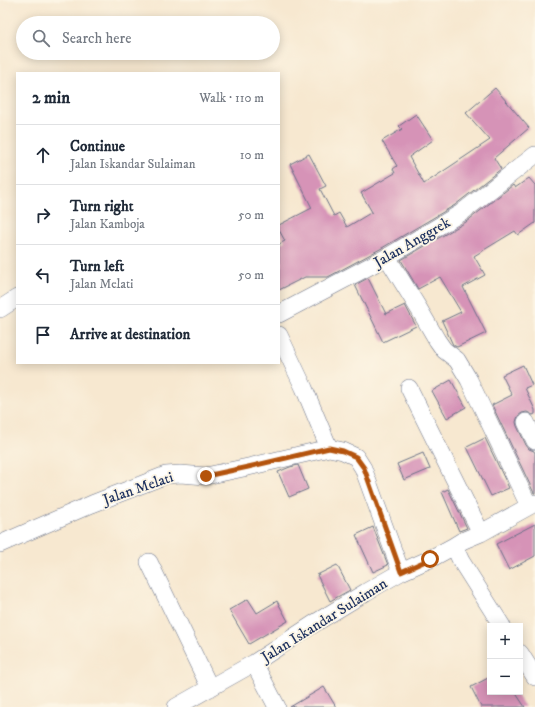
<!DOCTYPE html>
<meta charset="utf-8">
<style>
:root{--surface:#fff;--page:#f2f2f3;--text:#1f2937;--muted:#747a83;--line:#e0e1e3}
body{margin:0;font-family:"IM FELL DW Pica",serif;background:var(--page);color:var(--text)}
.controls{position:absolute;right:12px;bottom:12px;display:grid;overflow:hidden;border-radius:0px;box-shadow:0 2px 10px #0003}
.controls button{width:36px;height:36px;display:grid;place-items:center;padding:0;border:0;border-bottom:1px solid var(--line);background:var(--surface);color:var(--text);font:20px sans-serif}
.stop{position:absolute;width:12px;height:12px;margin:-9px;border:3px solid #b45309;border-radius:50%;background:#fff}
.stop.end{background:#b45309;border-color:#fff;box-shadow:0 1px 4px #0008}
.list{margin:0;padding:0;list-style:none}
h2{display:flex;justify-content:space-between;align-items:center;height:52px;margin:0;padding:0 16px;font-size:17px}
h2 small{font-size:13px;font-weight:400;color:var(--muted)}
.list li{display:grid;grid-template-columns:26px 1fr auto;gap:12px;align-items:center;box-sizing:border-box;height:60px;padding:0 16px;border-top:1px solid var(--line)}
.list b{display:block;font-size:15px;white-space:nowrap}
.list p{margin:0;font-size:13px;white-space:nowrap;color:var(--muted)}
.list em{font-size:13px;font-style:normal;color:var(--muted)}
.icon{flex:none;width:22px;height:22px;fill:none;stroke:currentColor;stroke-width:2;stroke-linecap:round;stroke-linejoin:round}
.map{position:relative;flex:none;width:535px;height:707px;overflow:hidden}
.search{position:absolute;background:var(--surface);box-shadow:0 2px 10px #0003;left:16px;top:16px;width:264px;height:44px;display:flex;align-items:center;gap:10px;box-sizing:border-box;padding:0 14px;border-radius:22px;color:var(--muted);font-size:15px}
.panel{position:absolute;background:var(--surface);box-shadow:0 2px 10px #0003;left:16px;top:72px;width:264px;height:292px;border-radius:0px}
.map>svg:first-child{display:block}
.building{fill:#d693b7}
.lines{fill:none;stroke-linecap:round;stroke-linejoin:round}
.minor-casing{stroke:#687086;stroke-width:18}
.minor{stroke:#fff;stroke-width:17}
.route{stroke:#b45309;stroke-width:5}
.labels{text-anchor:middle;stroke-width:3.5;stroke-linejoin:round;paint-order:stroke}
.street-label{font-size:15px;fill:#1b2f5e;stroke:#fcf5e5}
</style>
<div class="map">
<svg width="535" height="707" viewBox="0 0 535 707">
<rect width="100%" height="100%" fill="#fcf5e5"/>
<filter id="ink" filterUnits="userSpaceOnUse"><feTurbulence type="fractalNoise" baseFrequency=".025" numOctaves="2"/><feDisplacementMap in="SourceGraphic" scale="8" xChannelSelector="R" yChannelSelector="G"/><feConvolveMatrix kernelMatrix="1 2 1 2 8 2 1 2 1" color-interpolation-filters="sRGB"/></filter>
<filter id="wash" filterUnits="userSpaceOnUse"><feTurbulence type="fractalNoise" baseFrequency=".012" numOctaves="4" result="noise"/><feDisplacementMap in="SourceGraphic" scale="16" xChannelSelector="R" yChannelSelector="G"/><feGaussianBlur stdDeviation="0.9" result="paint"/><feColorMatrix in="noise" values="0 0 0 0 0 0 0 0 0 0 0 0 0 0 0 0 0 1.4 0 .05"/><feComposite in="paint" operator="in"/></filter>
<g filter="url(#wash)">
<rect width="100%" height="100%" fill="#f7e8d0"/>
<g id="blocks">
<path class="building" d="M495,88L529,128L494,158L501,169L455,205L382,248L328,277H305L279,290V244L285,241L279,230V225L312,208L290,164L309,154L326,186L320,189L334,216L339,213L347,227L372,212L361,193L395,173L393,169L397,166L382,141L402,129L399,126L416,114L433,140L409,157L424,184L490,140L466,113Z
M529,178L535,185V223L518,235L515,231L474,256L485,275L463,287L486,333L457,347L453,345L442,321L461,312L440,277L418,289L401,260L466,222L513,185L515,188Z
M368,278L386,314L405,305L416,326L383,342L355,285Z
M523,365L532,385L525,388L535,410V414L533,415L527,412L522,413L518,416L516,422L517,426L526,445L529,449L534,451L535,453V493H534L492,405L512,395L502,375Z
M451,380L466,407L447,418L432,391Z
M485,438L509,488L491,496L467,447Z
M423,453L430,469L404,480L397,464Z
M298,465L308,489L289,497L278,472L290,467Z
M448,489L467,528L459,531L442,492Z
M535,524V556L509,570L496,544Z
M373,527L388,565L373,572L356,535Z
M337,565L350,590L330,601L317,575Z
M248,599L257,613L277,601L288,621L249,644L229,610Z
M490,677V692H515L525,707H481L471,687Z
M324,687L336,707H290Z"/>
</g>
</g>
<g filter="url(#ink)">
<use href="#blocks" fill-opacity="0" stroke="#687086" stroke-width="1"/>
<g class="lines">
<g class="minor-casing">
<path id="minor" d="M387,257L419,309L437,340L444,350L457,360L469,380L529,506
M0,309L17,298
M279,314L387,257L461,213L535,155
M279,335L304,388L329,448L343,451L356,457L363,468L401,572
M409,388L481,533
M526,422L535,441
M0,544L92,504L166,475L180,474L206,476L248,467L329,448
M454,546L462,541L481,533L535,503
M149,562L210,688
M520,653L535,677
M254,663L277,707
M176,707L254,663L315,623L366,592L401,572L430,559L454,546L461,561L502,626"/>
</g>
<use href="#minor" class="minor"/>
</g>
</g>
<g class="lines" filter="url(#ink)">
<path class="route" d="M206,476L248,467L329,448L343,451L356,457L364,468L401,572L430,559"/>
</g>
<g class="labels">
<g class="street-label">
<text transform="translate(412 242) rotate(-30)" y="5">Jalan Anggrek</text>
<text transform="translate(138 488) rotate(-19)" y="5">Jalan Melati</text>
<text transform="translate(324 620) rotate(-32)" y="5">Jalan Iskandar Sulaiman</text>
</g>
</g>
</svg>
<div class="controls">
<button>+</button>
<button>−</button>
</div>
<div class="stop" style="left:430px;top:559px"></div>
<div class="stop end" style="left:206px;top:476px"></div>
<div class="search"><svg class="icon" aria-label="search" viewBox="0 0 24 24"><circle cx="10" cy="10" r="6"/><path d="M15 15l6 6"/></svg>Search here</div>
<section class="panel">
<h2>2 min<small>Walk · 110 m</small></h2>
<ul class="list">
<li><svg class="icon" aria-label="ahead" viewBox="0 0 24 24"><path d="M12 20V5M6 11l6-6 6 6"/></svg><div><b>Continue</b><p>Jalan Iskandar Sulaiman</p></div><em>10 m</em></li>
<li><svg class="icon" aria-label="right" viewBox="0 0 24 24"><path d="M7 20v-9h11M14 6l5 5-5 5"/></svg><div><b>Turn right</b><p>Jalan Kamboja</p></div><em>50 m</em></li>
<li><svg class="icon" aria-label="left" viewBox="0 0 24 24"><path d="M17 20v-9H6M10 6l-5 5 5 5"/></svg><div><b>Turn left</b><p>Jalan Melati</p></div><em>50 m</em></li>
<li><svg class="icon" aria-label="arrive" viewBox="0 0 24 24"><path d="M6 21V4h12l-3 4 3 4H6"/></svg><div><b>Arrive at destination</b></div></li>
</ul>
</section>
</div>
